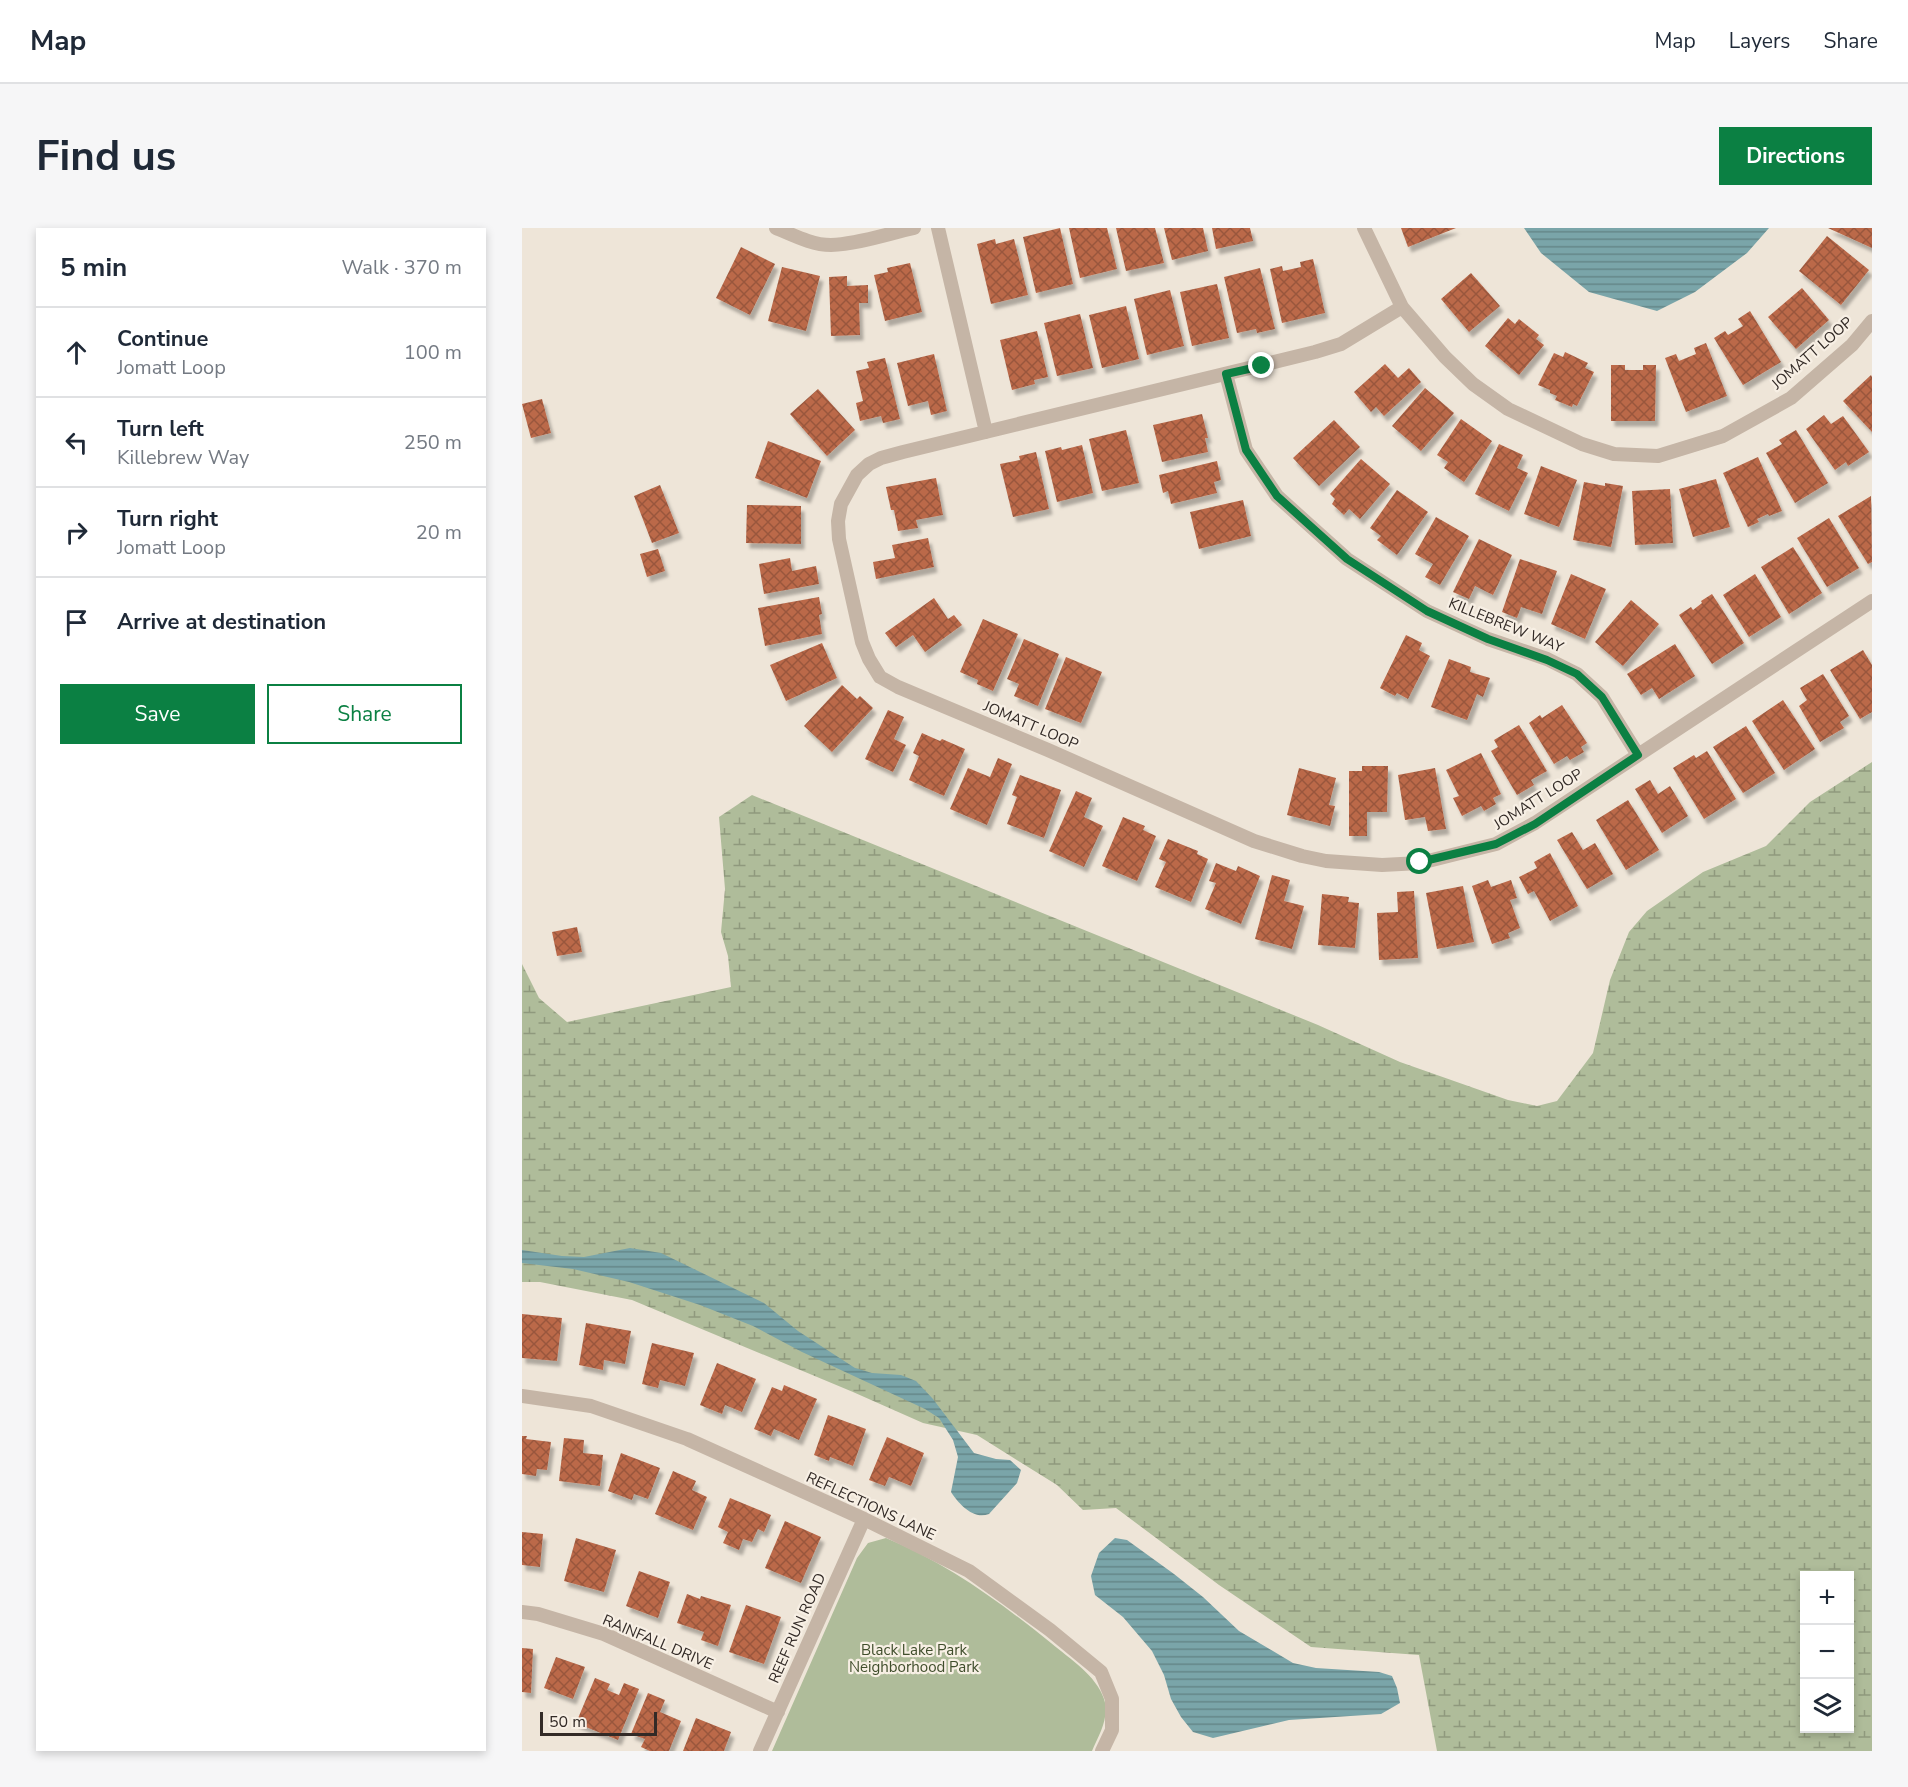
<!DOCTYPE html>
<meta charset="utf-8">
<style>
:root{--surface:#fff;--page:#f6f6f7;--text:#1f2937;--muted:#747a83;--line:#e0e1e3;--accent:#0b8043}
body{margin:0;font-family:"Nunito Sans",sans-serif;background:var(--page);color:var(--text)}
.controls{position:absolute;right:18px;bottom:18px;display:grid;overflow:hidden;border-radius:0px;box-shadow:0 3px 9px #0003}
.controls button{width:54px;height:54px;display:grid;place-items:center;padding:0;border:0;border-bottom:2px solid var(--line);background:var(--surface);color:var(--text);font:30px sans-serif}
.scale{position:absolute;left:18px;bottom:15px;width:117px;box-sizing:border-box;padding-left:6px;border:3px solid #322a26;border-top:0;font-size:16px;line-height:21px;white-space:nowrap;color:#322a26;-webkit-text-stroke:4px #f7efe4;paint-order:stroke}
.stop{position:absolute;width:18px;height:18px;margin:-14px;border:4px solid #0b8043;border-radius:50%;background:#fff}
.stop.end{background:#0b8043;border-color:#fff;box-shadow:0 2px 6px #0008}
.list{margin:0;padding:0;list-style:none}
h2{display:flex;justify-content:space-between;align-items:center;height:78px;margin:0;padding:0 24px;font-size:26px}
h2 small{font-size:20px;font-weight:400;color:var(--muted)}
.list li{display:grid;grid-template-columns:39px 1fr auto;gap:18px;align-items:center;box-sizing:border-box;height:90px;padding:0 24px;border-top:2px solid var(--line)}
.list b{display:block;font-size:22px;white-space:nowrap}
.list p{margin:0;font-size:20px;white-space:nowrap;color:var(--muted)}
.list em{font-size:20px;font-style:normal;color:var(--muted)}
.actions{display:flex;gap:12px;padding:18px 24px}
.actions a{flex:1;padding:14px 0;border:2px solid var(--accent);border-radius:0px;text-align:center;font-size:21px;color:var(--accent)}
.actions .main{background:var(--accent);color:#fff}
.icon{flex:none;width:33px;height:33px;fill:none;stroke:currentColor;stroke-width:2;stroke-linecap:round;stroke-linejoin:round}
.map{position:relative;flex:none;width:1350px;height:1523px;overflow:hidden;border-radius:0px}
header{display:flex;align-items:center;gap:36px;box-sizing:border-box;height:84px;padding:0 30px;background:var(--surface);border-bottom:2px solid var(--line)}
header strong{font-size:28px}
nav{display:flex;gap:33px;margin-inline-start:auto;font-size:21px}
.intro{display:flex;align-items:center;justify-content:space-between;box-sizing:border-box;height:144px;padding:0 36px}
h1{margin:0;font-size:42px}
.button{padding:15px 27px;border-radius:0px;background:var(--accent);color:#fff;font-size:21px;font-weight:700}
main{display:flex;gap:36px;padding:0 36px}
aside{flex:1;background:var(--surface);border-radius:0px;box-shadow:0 3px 9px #0003}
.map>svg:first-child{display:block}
.wetland{fill:url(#wetland-marsh);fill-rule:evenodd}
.green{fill:#afbc9a}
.water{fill:url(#water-rules)}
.building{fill:url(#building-cross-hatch);filter:url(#shadow)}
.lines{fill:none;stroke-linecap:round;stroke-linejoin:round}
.minor{stroke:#c5b5a6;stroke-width:14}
.route{stroke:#0b8043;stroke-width:8}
.labels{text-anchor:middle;stroke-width:4.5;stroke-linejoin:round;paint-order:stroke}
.street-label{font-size:15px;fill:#322a26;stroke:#f7efe4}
.park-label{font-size:15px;fill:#404e2c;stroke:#f7efe4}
</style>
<header>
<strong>Map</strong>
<nav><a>Map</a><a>Layers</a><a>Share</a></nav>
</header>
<div class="intro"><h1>Find us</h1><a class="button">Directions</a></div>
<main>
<aside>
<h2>5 min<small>Walk · 370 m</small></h2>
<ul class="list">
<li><svg class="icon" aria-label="ahead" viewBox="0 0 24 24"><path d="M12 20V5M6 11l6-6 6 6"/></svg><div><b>Continue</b><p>Jomatt Loop</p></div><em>100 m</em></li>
<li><svg class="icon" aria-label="left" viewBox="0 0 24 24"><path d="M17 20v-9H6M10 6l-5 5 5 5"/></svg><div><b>Turn left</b><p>Killebrew Way</p></div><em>250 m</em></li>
<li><svg class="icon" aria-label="right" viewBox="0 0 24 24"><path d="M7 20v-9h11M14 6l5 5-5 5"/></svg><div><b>Turn right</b><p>Jomatt Loop</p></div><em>20 m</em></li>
<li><svg class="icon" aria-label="arrive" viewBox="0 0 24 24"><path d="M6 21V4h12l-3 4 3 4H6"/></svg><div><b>Arrive at destination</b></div></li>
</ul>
<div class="actions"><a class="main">Save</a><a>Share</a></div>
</aside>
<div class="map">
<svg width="1350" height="1523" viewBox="0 0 1350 1523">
<defs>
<pattern id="wetland-marsh" width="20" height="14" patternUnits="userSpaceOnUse" patternTransform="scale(1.5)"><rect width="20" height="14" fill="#afbc9a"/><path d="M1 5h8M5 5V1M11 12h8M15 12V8" fill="none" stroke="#8f997d"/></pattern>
<pattern id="water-rules" width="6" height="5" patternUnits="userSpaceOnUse" patternTransform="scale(1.5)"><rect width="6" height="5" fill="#7aa5a9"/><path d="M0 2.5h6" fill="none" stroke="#658789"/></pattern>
<pattern id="building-cross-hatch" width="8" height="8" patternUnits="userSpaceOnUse" patternTransform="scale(1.5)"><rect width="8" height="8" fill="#bb694a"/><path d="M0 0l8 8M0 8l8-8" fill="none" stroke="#99573d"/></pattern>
<filter id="shadow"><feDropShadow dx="3.5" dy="5.5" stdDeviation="1.5" flood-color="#0004"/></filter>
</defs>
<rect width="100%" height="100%" fill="#eee5d8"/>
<path class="wetland" d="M1350,534V1523H915L897,1427L789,1419L697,1357L594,1280L561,1282L535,1257L455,1207L401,1195L331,1164L110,1072L18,1054H0V736L17,770L45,794L209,759L206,728L199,704L203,661L197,589L230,567L796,797L878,834L986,872L1015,878L1035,873L1071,825L1088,752L1107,704L1125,683L1181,644L1244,618L1288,574ZM1282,1348H1328V1500H1282Z"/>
<path class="green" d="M364,1310C425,1335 478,1374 529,1415C548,1431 574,1447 582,1471C588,1489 577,1507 570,1523H250L335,1330L346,1315Z"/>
<path class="water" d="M1002,0H1247L1225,25L1173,64L1135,83L1067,64L1019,25Z
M108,1020L139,1025L242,1075L276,1103L333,1140L350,1145L379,1147L394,1153L411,1171L452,1225L474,1231L488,1232L499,1242L495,1255L467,1286C451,1292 437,1276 429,1264L436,1229L431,1212L417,1190L403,1181L280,1124L231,1098L178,1077L107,1054L51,1041L0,1035V1022L40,1028L62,1029Z
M593,1310L605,1312L652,1346L681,1369L717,1403L771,1435L794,1440L857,1444L870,1448L875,1460L878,1475L859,1486L767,1492L691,1510L671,1504L659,1489L649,1471L642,1447L630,1423L601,1389L573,1367L569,1348L577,1325Z"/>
<path class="building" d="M538,0L551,56L514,65L501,9Z
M547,0H585L595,41L558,50Z
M594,0H633L642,35L604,43Z
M642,0H681L686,23L650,32Z
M690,0H728L731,13L694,21Z
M879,0H934L886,19Z
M1306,0H1350V20Z
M1305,8L1347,42L1319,77L1277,43Z
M473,11L474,16L492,11L506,67L469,76L455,16Z
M219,19L253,36L228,87L194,70Z
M791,31L803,85L760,95L748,41L760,38L761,43L779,39L778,34Z
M388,35L400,84L363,93L352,47L366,44L365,40Z
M260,39L298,48L284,103L246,93Z
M738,40L753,101L735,105L734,101L715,105L702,49Z
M949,45L978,78L947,104L919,71Z
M325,48V58L346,57V75H337L338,107L309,108L307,49Z
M695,56L707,110L670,118L658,64Z
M1280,60L1307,92L1274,121L1246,89Z
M648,62L662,118L625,127L612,71Z
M604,78L617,131L580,140L567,87Z
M1228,83L1259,134L1221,157L1192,110L1203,103L1206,107L1221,98L1216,91Z
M558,86L571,140L535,148L522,95Z
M986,90L993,96L997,91L1017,107L1014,111L1022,117L997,147L963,118Z
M515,103L526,149L512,152L513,156L490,162L478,112Z
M1184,115L1205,168L1164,184L1143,130L1154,126L1157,133L1174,126L1172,120Z
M1043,124L1066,135L1063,140L1072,144L1055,178L1051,176L1050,179L1033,172L1035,168L1028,165V162L1016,157L1032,125L1041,129Z
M412,126L425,183L409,187L406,173L386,178L375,135Z
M363,130L378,191L361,195L359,188L338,193L334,175L341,173L334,143L347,140L345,134Z
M863,136L876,150L887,140L899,154L862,188L854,179L849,184L832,164Z
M1089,137H1103V142H1121V137H1134L1133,193H1089Z
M1349,147L1350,149V204L1321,173Z
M903,160L932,185L899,223L870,198Z
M296,161L333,202L305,228L268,186Z
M20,171L29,205L9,210L0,176Z
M680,186L686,210H683L686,224L640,234L631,197Z
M1302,187L1309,196L1321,188L1347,224L1326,238L1324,234L1313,242L1284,201Z
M939,191L970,213L942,254L922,240L926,234L915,227Z
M812,192L838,219L797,258L771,230Z
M604,202L617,255L580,263L567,211Z
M1274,202L1306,255L1273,275L1244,225L1260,216L1257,212Z
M246,213L299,233L285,270L233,250Z
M977,216L1001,227L995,240L1006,245L987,283L953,266Z
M560,217L571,265L535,274L523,223L539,219L540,222Z
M514,224L527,281L491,289L478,236L498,232L497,228Z
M1236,229L1260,283L1247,288L1246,286L1235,291L1237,294L1226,299L1201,245Z
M839,231L868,256L838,291L827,281L822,287L810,276L813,271L808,266Z
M695,233L699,252L692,254L695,265L649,276L646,263L641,265L637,247Z
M1019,238L1055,252L1037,299L1002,286Z
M414,250L421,287L394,292L396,300L376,303L372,282H369L364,259Z
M1194,251L1208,299L1171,309L1157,261Z
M1062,254L1083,258V255L1101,258L1089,319L1051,312Z
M138,257L157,305L130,315L112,268Z
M1148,261L1151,315L1113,317L1110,263Z
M875,262L906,284L875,327L855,312L859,308L848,300Z
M1349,268L1350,334L1346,336L1316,288Z
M721,272L729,308L677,321L668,284Z
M225,277L279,278V316L224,315Z
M914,289L947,308L918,357L903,349L911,336L893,326Z
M1307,290L1337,340L1305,359L1275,310Z
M406,310L412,339L354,351L351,334L373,330L370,317Z
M957,311L990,327L971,367L953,358L947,371L931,364Z
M1271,319L1300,365L1267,386L1239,339Z
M136,321L143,343L125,349L118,326Z
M268,330L270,343L294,338L297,356L242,366L237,336Z
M998,331L1035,343L1020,386L999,379L995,390L980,384Z
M1049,346L1084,361L1063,411L1029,396Z
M1233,346L1259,389L1227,409L1201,367Z
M1190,366L1222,415L1190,436L1157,387L1169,379L1171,382L1180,375L1179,373Z
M297,369L300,386L297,387L300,406L243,418L236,380Z
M412,370L426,391L432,387L440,397L403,424L391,407L374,419L363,405Z
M1109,372L1137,396L1101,438L1073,414Z
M461,391L496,406L471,463L455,456L456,452L438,444Z
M884,407L900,415L897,422L908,428L886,471L875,465L873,468L858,460Z
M502,411L537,426L516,478L492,468L497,456L485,451Z
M300,415L315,450L264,473L248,437Z
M1153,416L1173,448L1137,471L1130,460L1119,467L1105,446Z
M1341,422L1350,437V484L1338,491L1308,442Z
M544,429L580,444L559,495L523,481Z
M927,431L949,439L948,444L968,450L961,469L955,466L945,492L909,479Z
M1301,446L1327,488L1318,494L1322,500L1298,514L1277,478L1285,472L1278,460Z
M320,457L335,471L338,468L351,480L310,524L282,498Z
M1261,472L1293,521L1262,542L1230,493Z
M1040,477L1065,515L1059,519L1062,524L1048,532L1045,528L1032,536L1007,495L1018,487L1020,490Z
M366,482L382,489L372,511L384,517L371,544L343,531Z
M997,497L1025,543L1009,552L1012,557L995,567L969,523L976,519L972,512Z
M1224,498L1253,545L1221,565L1191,519Z
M400,505L418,513L420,511L443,521L422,568L387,552L397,528L391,525Z
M1185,523L1214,571L1182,591L1151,540L1172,527L1174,530Z
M959,525L979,566L971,570L974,576L962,583L959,578L940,588L931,570L937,568L924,542Z
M476,530L490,536L465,597L428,581L446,540L468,549Z
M840,538H866L865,584H845V608H827V543H840Z
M777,540L814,550L807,577L813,578L808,598L765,587Z
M913,540L924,601L906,603L903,589L883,592L876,547Z
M498,547L539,562L522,610L485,596L495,569L490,567Z
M1128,552L1136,566L1148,558L1166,588L1140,605L1113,561Z
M554,563L570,570L562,589L581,598L562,639L527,623Z
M1106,572L1137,622L1104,642L1074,592Z
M601,589L623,598L621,602L634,608L615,653L580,638Z
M1050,604L1061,622L1073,615L1091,646L1065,661L1035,612Z
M646,611L676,623L675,626L686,631L669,674L633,659L644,634L637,631Z
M1028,625L1056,678L1028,693L1012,663L1006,666L997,649L1015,640L1012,634Z
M694,635L714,643L716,638L738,648L719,696L683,681L694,655L687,653Z
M750,647L768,652L762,673L782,678L770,721L733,711Z
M966,652L969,659L989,652L995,670L988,672L998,700L986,705L988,710L970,716L950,658Z
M941,658L952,714L915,721L904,665Z
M892,663L896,730L857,732L855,685L876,684L875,664Z
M800,666L827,669L826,674L837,675L833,720L796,717Z
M55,699L60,724L35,728L30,704Z
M0,1086L40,1090L35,1133L0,1130Z
M64,1095L109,1103L103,1136L82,1132L81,1142L57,1137Z
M130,1115L172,1125L163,1158L138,1152L136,1160L120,1156Z
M195,1135L234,1151L220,1184L203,1177L200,1186L178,1177Z
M262,1157L295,1171L277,1212L252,1201L249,1208L232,1201L250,1159L260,1163Z
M306,1187L344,1201L331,1238L308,1229L307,1233L292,1227Z
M0,1208H5L4,1211L29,1214L25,1242L15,1241L14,1248L0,1246Z
M365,1209L402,1225L389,1258L367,1249L363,1258L347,1252Z
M42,1210L62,1212L61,1225L81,1227L78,1258L37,1253Z
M99,1225L138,1240L126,1271L112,1266L110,1272L86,1263Z
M151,1243L174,1253L170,1262L185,1269L171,1302L133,1286Z
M208,1270L249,1287L242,1304L236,1301L230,1314L221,1311L217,1322L201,1315L206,1304L196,1299Z
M263,1293L299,1309L279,1355L243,1340Z
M0,1304L21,1306L18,1339L0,1337Z
M54,1310L94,1322L82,1364L42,1353Z
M117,1343L148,1354L136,1390L104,1378Z
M165,1366L178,1371L179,1368L209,1377L196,1418L179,1412L182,1404L155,1395Z
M224,1377L259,1389L242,1436L207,1424Z
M0,1420L11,1421L9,1465L0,1464Z
M34,1429L63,1439L51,1471L22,1460Z
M73,1450L88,1456L85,1462L97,1467L102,1455L117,1461L96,1512L54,1495Z
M126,1465L143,1472L138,1484L159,1493L147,1523H128L119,1519L123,1511L109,1506Z
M174,1490L209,1504L202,1523H161Z"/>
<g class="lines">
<path class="minor" d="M254,0C271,7 290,17 309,17C336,16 365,6 392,0
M416,0L464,204
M842,0L880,79L819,116L793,124L381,224L359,230L347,236L335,247L319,276L316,293L317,311L340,414L347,431L358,449L376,459L526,522L732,613L780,628L804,633L860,637L898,635L974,616L1013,595L1350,373
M880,79L923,129L951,156L986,181L1060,216L1092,226L1136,228L1201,208L1269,170L1330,117L1350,93
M704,146L724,222L755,268L825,331L905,383L966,411L1025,431L1055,446L1080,469L1116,527
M0,1168L69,1178L165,1211L342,1291L447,1343L528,1402L579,1444L590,1471V1502L580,1523
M0,1384L16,1386L82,1406L256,1484
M238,1523L342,1291"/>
</g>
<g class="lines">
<path class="route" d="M740,138L704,146L724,222L755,268L825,331L905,383L966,411L1025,432L1055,446L1080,469L1116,527L1013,596L974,616L898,634"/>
</g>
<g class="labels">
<g class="street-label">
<text transform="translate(1290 125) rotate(-41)" y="5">JOMATT LOOP</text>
<text transform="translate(984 397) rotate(22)" y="5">KILLEBREW WAY</text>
<text transform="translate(509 497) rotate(23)" y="5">JOMATT LOOP</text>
<text transform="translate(1016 571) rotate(-32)" y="5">JOMATT LOOP</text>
<text transform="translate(349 1278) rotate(25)" y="5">REFLECTIONS LANE</text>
<text transform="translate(275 1400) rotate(-66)" y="5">REEF RUN ROAD</text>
<text transform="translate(136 1414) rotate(23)" y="5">RAINFALL DRIVE</text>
</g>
<g class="park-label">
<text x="392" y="1427">Black Lake Park<tspan x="392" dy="17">Neighborhood Park</tspan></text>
</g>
</g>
</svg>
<div class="controls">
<button>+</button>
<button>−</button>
<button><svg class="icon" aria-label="layers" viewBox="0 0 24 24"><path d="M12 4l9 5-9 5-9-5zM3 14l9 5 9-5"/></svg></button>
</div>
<div class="scale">50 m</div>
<div class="stop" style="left:898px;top:634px"></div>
<div class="stop end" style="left:740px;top:138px"></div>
</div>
</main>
